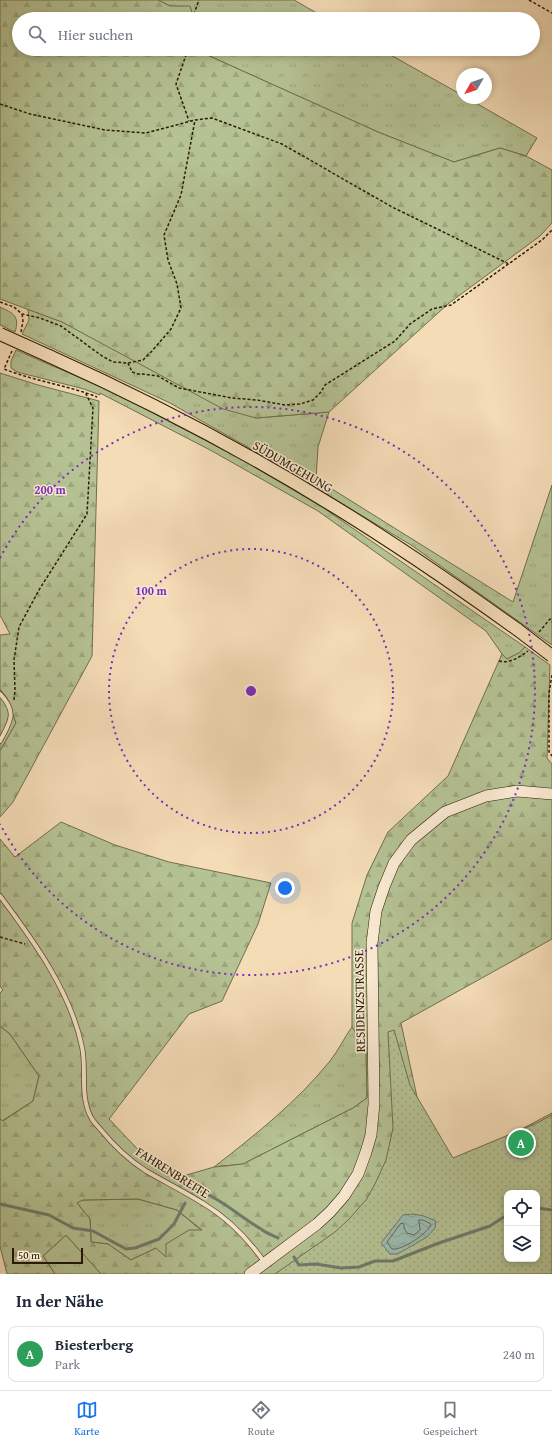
<!DOCTYPE html>
<html lang="de">
<meta charset="utf-8">
<style>
:root{--surface:#fff;--page:#f2f2f3;--text:#1f2937;--muted:#747a83;--line:#e0e1e3;--accent:#1a73e8}
body{margin:0;font-family:"Gentium Book Plus",serif;background:var(--page);color:var(--text)}
.controls{position:absolute;right:12px;bottom:12px;display:grid;overflow:hidden;border-radius:8px;box-shadow:0 2px 6px #0003}
.controls button{width:36px;height:36px;display:grid;place-items:center;padding:0;border:0;border-bottom:1px solid var(--line);background:var(--surface);color:var(--text);font:20px sans-serif}
.compass{position:absolute;left:456px;top:68px;width:36px;height:36px;border-radius:50%;background:var(--surface);box-shadow:0 2px 6px #0003;rotate:230deg}
.scale{position:absolute;left:12px;bottom:10px;width:71px;box-sizing:border-box;padding-left:4px;border:2px solid #2b1b04;border-top:0;font-size:11px;line-height:14px;white-space:nowrap;color:#2b1b04;-webkit-text-stroke:3px #f8e8d0;paint-order:stroke}
.you{position:absolute;left:285px;top:888px;width:14px;height:14px;margin:-10px;border:3px solid #fff;border-radius:50%;background:#1a73e8;box-shadow:0 0 0 6px #1a73e833}
.badge{display:grid;place-items:center;width:26px;height:26px;border-radius:50%;background:var(--accent);color:#fff;font-size:13px;font-weight:700}
.pin{position:absolute;translate:-50% -50%;border:2px solid #fff;box-shadow:0 1px 4px #0006}
.list{margin:0;padding:0;list-style:none}
h2{display:flex;justify-content:space-between;align-items:center;height:52px;margin:0;padding:0 16px;font-size:17px}
h2 small{font-size:13px;font-weight:400;color:var(--muted)}
.list li{display:grid;grid-template-columns:26px 1fr auto;gap:12px;align-items:center;box-sizing:border-box;height:56px;margin:0 8px 8px;padding:0 8px;border:1px solid var(--line);border-radius:8px}
.list b{display:block;font-size:15px;white-space:nowrap}
.list p{margin:0;font-size:13px;white-space:nowrap;color:var(--muted)}
.list em{font-size:13px;font-style:normal;color:var(--muted)}
.icon{flex:none;width:22px;height:22px;fill:none;stroke:currentColor;stroke-width:2;stroke-linecap:round;stroke-linejoin:round}
.map{position:relative;flex:none;width:552px;height:1274px;overflow:hidden}
.search{position:absolute;background:var(--surface);box-shadow:0 2px 6px #0003;left:12px;right:12px;top:12px;height:44px;display:flex;align-items:center;gap:10px;box-sizing:border-box;padding:0 14px;border-radius:22px;color:var(--muted);font-size:15px}
.sheet{height:116px;background:var(--surface)}
nav{display:flex;justify-content:space-around;align-items:center;box-sizing:border-box;height:56px;border-top:1px solid var(--line);background:var(--surface);font-size:11px;color:var(--muted)}
nav a{display:grid;justify-items:center;gap:2px}
nav .on{color:var(--accent)}
.map>svg:first-child{display:block}
.grass{fill:url(#grass-tufts);stroke:#706e4c}
.forest{fill:url(#forest-firs);stroke:#706e4c;fill-rule:evenodd}
.park{fill:url(#park-dots);stroke:#706e4c;fill-rule:evenodd}
.water{fill:url(#water-waves);stroke:#6f7b6b}
.lines{fill:none;stroke-linecap:round;stroke-linejoin:round}
.shore{stroke:#646b5a;stroke-width:1}
.stream{stroke:#6f7b6b;stroke-width:3}
.service-casing{stroke:#5d4b31;stroke-width:5.5}
.secondary-casing{stroke:#2b1b04;stroke-width:12}
.primary-casing{stroke:#2b1b04;stroke-width:14}
.path{stroke:#2b1b04;stroke-width:1.5;stroke-dasharray:3 2;stroke-linecap:butt}
.service{stroke:#f8e8d0;stroke-width:4}
.secondary{stroke:#f8e8d0;stroke-width:11}
.primary{stroke:#f4dcb7;stroke-width:12}
.primary-bridge-casing{stroke:#2b1b04;stroke-width:14;stroke-linecap:butt}
.primary-bridge{stroke:#f4dcb7;stroke-width:12}
.ring{fill:none;stroke:#7b2cbf;stroke-width:2;stroke-dasharray:2 4}
.labels{text-anchor:middle;stroke-width:3;stroke-linejoin:round;paint-order:stroke}
.street-label{font-size:13px;fill:#2b1b04;stroke:#f8e8d0}
.centre{fill:#7b2cbf;stroke:#f8e8d0;stroke-width:2}
.ring-label{font-size:12px;text-anchor:middle;font-weight:bold;fill:#7b2cbf;stroke:#f8e8d0;stroke-width:3;stroke-linejoin:round;paint-order:stroke}
</style>
<div class="map">
<svg width="552" height="1274" viewBox="0 0 552 1274">
<defs>
<pattern id="grass-tufts" width="24" height="20" patternUnits="userSpaceOnUse"><rect width="24" height="20" fill="#b5c294"/><path d="M3 7l-1-3M5 7V3M7 7l1-3M15 17l-1-3M17 17v-4M19 17l1-3" fill="none" stroke="#9ca67e"/></pattern>
<pattern id="forest-firs" width="22" height="20" patternUnits="userSpaceOnUse"><rect width="22" height="20" fill="#b5c294"/><path d="M5 1l3.5 6h-7zM16 11l3.5 6h-7z" fill="#9ca67e"/></pattern>
<pattern id="park-dots" width="8" height="8" patternUnits="userSpaceOnUse"><rect width="8" height="8" fill="#b5c294"/><path d="M2 2h.1M6 6h.1" fill="none" stroke="#9ca67e" stroke-width="1.8" stroke-linecap="round"/></pattern>
<pattern id="water-waves" width="16" height="10" patternUnits="userSpaceOnUse"><rect width="16" height="10" fill="#9cbbb0"/><path d="M0 5q4-4 8 0t8 0" fill="none" stroke="#87a096"/></pattern>
</defs>
<rect width="100%" height="100%" fill="#f4dcb7"/>
<filter id="stains"><feTurbulence type="fractalNoise" baseFrequency=".005" numOctaves="4"/><feColorMatrix values="0 0 0 0 .2 0 0 0 0 .09 0 0 0 0 .02 0 0 0 .5 -.17"/></filter>
<radialGradient id="worn" r=".72"><stop offset=".6" stop-color="#630" stop-opacity="0"/><stop offset="1" stop-color="#630" stop-opacity=".3"/></radialGradient>
<path class="grass" d="M158,0H294L327,19H194L190,7L170,6Z
M203,49H380L462,95V98H467L537,138L526,156L500,148L454,162L378,132L205,54Z
M0,307C13,313 20,316 15,332L0,325Z
M28,309L62,322L256,418L329,412L318,447L316,479L513,602L552,485V645L411,545L244,445L170,403L22,334L29,320Z
M16,350L113,392L237,457L278,481L322,507L525,647L519,653L507,659L502,654L486,631L318,511L212,451L100,393V395L84,389L17,372L11,368V361Z
M0,689L7,698L16,723L0,751Z
M0,1026L10,1034L39,1076L33,1101L2,1121L0,1119Z
M352,1027L366,1047L367,1098L353,1108L243,1164L214,1167C255,1135 297,1102 330,1061C338,1051 344,1038 352,1027Z
M138,1199L177,1210L202,1231L166,1258L156,1248L131,1260L108,1244L91,1242L90,1219L77,1203L82,1200Z
M66,1235L96,1268L101,1274H55L43,1256Z"/>
<path class="forest" d="M0,0H158L170,6H190L194,19H19V49H203L205,54L378,132L454,162L500,148L526,156L552,170V223L540,236L449,303L329,412L256,418L223,409L62,322L0,299Z
M0,373L38,385L99,401L92,656L13,802L0,817V751L16,723L7,698L0,689V635L10,634L0,615Z
M525,647L550,665L547,758L552,764V939L401,1023L422,1120L437,1184L484,1149L552,1113V1274H101L66,1235L43,1256L55,1274H7L0,1246V1119L3,1121L33,1101L39,1076L10,1034L0,1026V993L3,990L0,986V839L15,857L61,822L115,845L169,862L271,883L258,924L222,1001L189,1014L109,1119L146,1158L183,1176L214,1167L243,1164L353,1108L367,1098L366,1047L352,1027V923L367,875L388,832L448,776L502,654L507,659L519,653ZM507,1193H537V1259H507ZM138,1199L177,1210L202,1230H189L166,1244V1257L156,1248L131,1260L108,1244L91,1242L90,1219L77,1203L83,1200Z"/>
<path class="park" d="M394,1030L410,1085L453,1158L535,1124L552,1115V1274H275L335,1232L349,1219L366,1200L375,1184L386,1160L393,1128L388,1032ZM507,1193H537V1259H507Z"/>
<path class="water" d="M413,1214L424,1216L436,1221L435,1228L427,1237L403,1251L397,1254H390L381,1243L403,1215Z"/>
<g class="lines">
<path class="shore" d="M419,1220H423L431,1224C429,1233 401,1251 392,1249L387,1242L401,1223L404,1224V1228L407,1233L414,1235L420,1230Z"/>
<path class="stream" d="M191,1188C219,1196 237,1215 261,1229C266,1233 272,1235 278,1238
M0,1204L49,1215L73,1228L93,1231L126,1249L135,1248L159,1239L174,1224L185,1203
M537,1208L552,1210
M294,1257L299,1265L316,1264L341,1268L359,1267L375,1261H393L439,1243L490,1226L507,1215"/>
<g class="service-casing">
<path id="service" d="M0,694C18,713 10,722 0,741
M0,896C33,940 71,992 82,1047C87,1069 79,1098 92,1119C94,1123 98,1126 101,1130C114,1146 129,1160 146,1171C165,1182 185,1192 204,1204C229,1219 248,1239 265,1263"/>
</g>
<g class="secondary-casing">
<path id="secondary" d="M250,1274L317,1224L330,1212L344,1196L358,1174L366,1152L371,1135L374,1104L372,943L376,911L384,887L394,863L411,840L445,812L486,796L517,791L552,794"/>
</g>
<g class="primary-casing">
<path id="primary" d="M49,356C147,400 243,450 335,507C397,545 458,587 518,630"/>
</g>
<path class="path" d="M529,0L552,13
M192,19L199,0
M186,49V55L176,84L189,121
M0,104L30,114L105,130L146,133L195,120L212,118L282,144L392,207L509,264
M0,302L14,307L22,314L40,318L61,326L102,356L113,362L128,363L143,360L152,351L171,329L181,308L177,284L168,260L164,235L181,195L195,120
M21,332L23,321L22,314
M12,351L4,369C34,381 67,385 97,397
M128,363L132,372L138,374H142L158,376L179,388L232,398L257,400L285,405L300,404L313,400L321,392L325,385L395,341L410,324L432,309L451,305L542,240L552,230
M539,632L550,619L552,622
M499,661C509,664 520,657 528,651
M552,675L549,693V752L552,756
M14,700L15,690L14,660L19,627L39,590L87,514L93,408L85,392
M0,937L25,944"/>
<use href="#service" class="service"/>
<use href="#secondary" class="secondary"/>
<use href="#primary" class="primary"/>
<g class="primary-bridge-casing">
<path id="primary-bridge" d="M0,334L49,356
M518,630L552,656"/>
</g>
<use href="#primary-bridge" class="primary-bridge"/>
</g>
<g class="ring">
<circle cx="251" cy="691" r="142"/>
<path d="M0 558A284 284 0 1 1 0 824"/>
</g>
<g class="labels">
<g class="street-label">
<text transform="translate(293 466) rotate(30)" y="5">SÜDUMGEHUNG</text>
<text transform="translate(359 1001) rotate(-91)" y="5">RESIDENZSTRASSE</text>
<text transform="translate(173 1172) rotate(32)" y="5">FAHRENBREITE</text>
</g>
</g>
<circle cx="251" cy="691" r="6" class="centre"/>
<g class="ring-label">
<text x="50" y="494">200 m</text>
<text x="151" y="595">100 m</text>
</g>
<rect width="100%" height="100%" filter="url(#stains)"/>
<rect width="100%" height="100%" fill="url(#worn)"/>
</svg>
<div class="controls">
<button><svg class="icon" aria-label="locate" viewBox="0 0 24 24"><circle cx="12" cy="12" r="6"/><path d="M12 2v4M12 18v4M2 12h4M18 12h4"/></svg></button>
<button><svg class="icon" aria-label="layers" viewBox="0 0 24 24"><path d="M12 4l9 5-9 5-9-5zM3 14l9 5 9-5"/></svg></button>
</div>
<svg class="compass" viewBox="-18 -18 36 36"><path d="M0-13l5 13h-10z" fill="#e53935"/><path d="M0 13l5-13h-10z" fill="#747a83"/></svg>
<div class="scale">50 m</div>
<div class="you"></div>
<div class="pin badge" style="left:521px;top:1143px;background:#2e9e5b">A</div>
<div class="search"><svg class="icon" aria-label="search" viewBox="0 0 24 24"><circle cx="10" cy="10" r="6"/><path d="M15 15l6 6"/></svg>Hier suchen</div>
</div>
<section class="sheet">
<h2>In der Nähe<small></small></h2>
<ul class="list">
<li><span class="badge" style="background:#2e9e5b">A</span><div><b>Biesterberg</b><p>Park</p></div><em>240 m</em></li>
</ul>
</section>
<nav>
<a class="on"><svg class="icon" aria-label="map" viewBox="0 0 24 24"><path d="M3 6l6-2 6 2 6-2v14l-6 2-6-2-6 2zM9 4v14M15 6v14"/></svg>Karte</a>
<a><svg class="icon" aria-label="directions" viewBox="0 0 24 24"><path d="M12 3l9 9-9 9-9-9zM9 14v-3h6M13 9l2 2-2 2"/></svg>Route</a>
<a><svg class="icon" aria-label="saved" viewBox="0 0 24 24"><path d="M7 4h10v16l-5-4-5 4z"/></svg>Gespeichert</a>
</nav>
